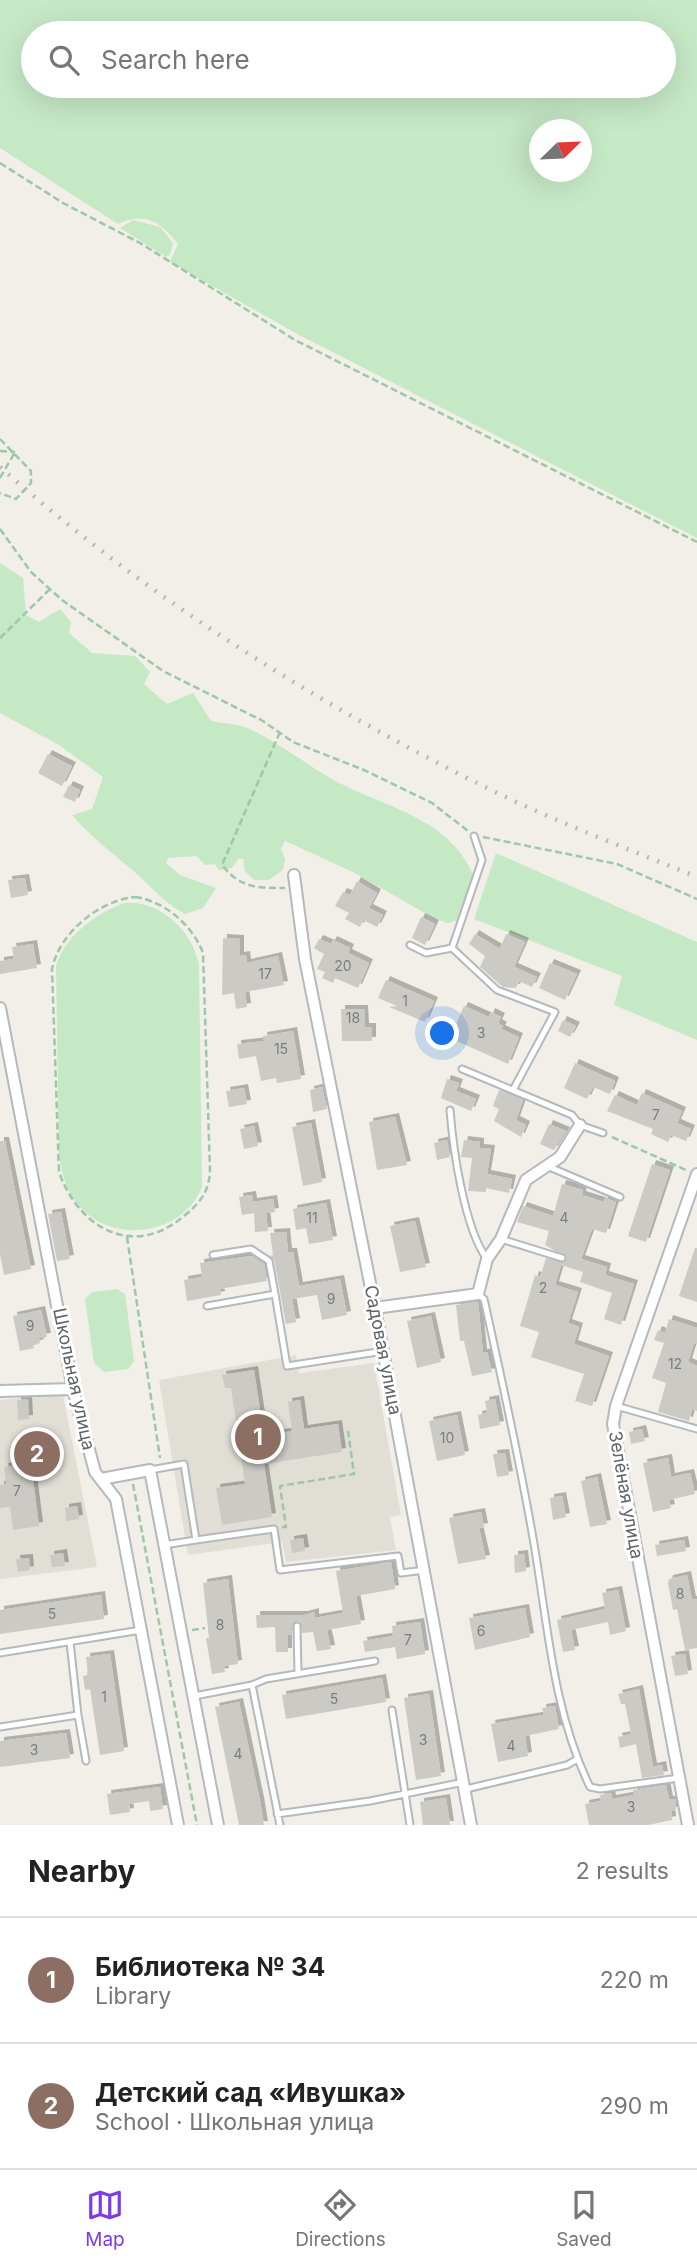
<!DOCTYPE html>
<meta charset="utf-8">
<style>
:root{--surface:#fff;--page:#f2f2f2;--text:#222;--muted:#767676;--line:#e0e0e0;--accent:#7c3aed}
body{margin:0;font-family:Inter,sans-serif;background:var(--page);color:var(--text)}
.compass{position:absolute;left:529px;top:119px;width:63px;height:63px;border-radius:50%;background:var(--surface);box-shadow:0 7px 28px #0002;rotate:67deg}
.you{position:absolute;left:443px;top:1034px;width:24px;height:24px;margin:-18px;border:5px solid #fff;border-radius:50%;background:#1a73e8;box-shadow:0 0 0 10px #1a73e833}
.badge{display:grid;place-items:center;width:46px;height:46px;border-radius:50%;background:var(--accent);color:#fff;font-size:23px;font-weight:700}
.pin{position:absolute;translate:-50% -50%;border:4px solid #fff;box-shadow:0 2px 7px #0006}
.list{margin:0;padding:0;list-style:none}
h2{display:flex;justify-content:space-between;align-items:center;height:91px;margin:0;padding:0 28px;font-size:30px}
h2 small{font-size:23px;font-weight:400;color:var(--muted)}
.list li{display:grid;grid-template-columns:46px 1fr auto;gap:21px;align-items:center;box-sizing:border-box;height:126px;padding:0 28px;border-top:2px solid var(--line)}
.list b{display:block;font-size:26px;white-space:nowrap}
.list p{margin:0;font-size:23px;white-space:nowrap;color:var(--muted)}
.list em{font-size:23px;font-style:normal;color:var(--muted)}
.icon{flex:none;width:38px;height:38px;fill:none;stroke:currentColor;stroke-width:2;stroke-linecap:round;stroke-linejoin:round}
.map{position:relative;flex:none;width:697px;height:1825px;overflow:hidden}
.search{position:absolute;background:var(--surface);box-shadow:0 7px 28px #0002;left:21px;right:21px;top:21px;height:77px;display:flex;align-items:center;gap:18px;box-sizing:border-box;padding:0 24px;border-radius:38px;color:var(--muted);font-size:26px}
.sheet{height:343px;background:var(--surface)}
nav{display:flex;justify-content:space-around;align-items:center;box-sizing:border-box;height:98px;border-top:2px solid var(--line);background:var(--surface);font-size:19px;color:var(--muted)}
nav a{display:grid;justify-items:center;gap:4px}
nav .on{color:var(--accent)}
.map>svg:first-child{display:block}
.education{fill:#e1ded6}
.green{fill:#c5e8c5;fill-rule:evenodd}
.building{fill:#cccac5;filter:url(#shadow)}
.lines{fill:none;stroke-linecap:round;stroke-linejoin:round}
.lane-casing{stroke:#b5b8bc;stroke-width:9}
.street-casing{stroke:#b5b8bc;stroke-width:14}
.path{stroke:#9cc7a9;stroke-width:2.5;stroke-dasharray:7 3.5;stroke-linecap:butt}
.lane{stroke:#fff;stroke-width:5}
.street{stroke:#fff;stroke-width:10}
.rail{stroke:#b6b7b8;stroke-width:4.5;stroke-dasharray:2 9;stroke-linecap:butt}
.labels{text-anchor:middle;stroke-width:6;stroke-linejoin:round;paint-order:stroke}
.number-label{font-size:14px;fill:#7a7d7f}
.street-label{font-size:18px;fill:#5f6368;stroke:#fff}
</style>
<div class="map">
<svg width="697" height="1825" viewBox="0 0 697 1825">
<defs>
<filter id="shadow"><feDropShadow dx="4" dy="-4" stdDeviation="0" flood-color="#0004"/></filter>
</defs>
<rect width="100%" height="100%" fill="#f1efe8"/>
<path class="education" d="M296,1355L299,1373L374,1363L401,1515L390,1517L396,1550L286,1562L282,1542L188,1555L159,1380Z
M63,1395L97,1567L0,1579V1400Z"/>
<path class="green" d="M0,0H697V538L299,335L170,262L178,244C161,222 145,211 118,224L0,148ZM33,33H664V86H33ZM540,130H582V172H540Z
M133,220L160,227L173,243L170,255L166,257L120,228Z
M0,563L23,578L26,615L39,622L60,609L71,622L69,633L92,653L135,656L150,672L144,684L167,704L193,693L211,721C222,723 237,724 247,728C276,741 303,762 330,778C387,810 451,815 477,883L463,919L447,923L430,916L353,872L285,841L281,849L285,859L283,870L269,880H254L245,871L243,859H238L232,868L219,870L215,864L205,865L197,856L168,858L166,863L180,875L216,888L203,908L185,914C165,903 154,890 138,875C115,855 92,838 72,815L92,809L103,777L59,745L0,713Z
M496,853L697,942V1040L614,1005L622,976L474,919Z
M124,903C160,900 192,930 199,965L202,1187C182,1236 112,1245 78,1205C66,1191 61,1172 59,1154L56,966C65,936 95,914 124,903Z
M117,1289L125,1294L134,1361L128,1369L104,1372L94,1363L85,1299L92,1292Z"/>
<path class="building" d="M48,754L72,766L62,786L38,773Z
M69,785L80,790L75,802L63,797Z
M25,878L28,895L11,898L8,880Z
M357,881L377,893L369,908L383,915L377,927L363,920L360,927L345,919L349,913L335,906L343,892L350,895Z
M421,917L435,924L425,945L412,938Z
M475,934L500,949L506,934L525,942L514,967L537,977L532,987L519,981L516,988L503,987L480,967L485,956L469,944Z
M223,938L240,939V956L246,955L247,963L278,956L284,985L245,992L247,1007L236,1009L234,993L222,995Z
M319,939L331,944L333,940L350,948L348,953L369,963L358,988L335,978L333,983L322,978L325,972L317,969L324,954L314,948Z
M33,944L37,968L0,974V961L14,959L12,947Z
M550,963L577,974L565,1000L539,988Z
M386,980L434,1001L425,1022L389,1007L397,1006L378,998Z
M464,1006L489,1017L491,1012L501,1017L498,1023L503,1026L501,1029L519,1037L508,1064L450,1038Z
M341,1009H364L365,1027H372V1041H342Z
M563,1020L576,1026L570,1037L558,1031Z
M293,1031L301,1079L277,1083L276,1078L261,1081L256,1056L239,1059L237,1044L264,1041L263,1036Z
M575,1063L615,1081L610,1094L593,1087L587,1099L564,1088Z
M447,1079L459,1083L456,1091L476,1099L471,1111L441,1098Z
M322,1087L327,1109L313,1112L310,1090Z
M244,1088L247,1104L229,1107L226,1091Z
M499,1090L523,1100L516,1120L526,1125L521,1137L494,1121L499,1109L493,1106Z
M642,1093L682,1111L677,1123L691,1129L686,1141L671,1135L668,1142L651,1134L653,1129L607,1111L615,1095L637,1105Z
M395,1117L407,1165L377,1170L369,1122Z
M311,1123L322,1182L303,1186L292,1127Z
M549,1124L566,1131L554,1150L540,1144Z
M254,1126L258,1146L244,1149L240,1129Z
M447,1140L450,1157L437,1160L434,1143Z
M464,1140L480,1142V1148L491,1149L487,1174L512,1179L509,1193L486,1188V1192L468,1191L472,1158L461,1157Z
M0,1141H5L31,1269L4,1275L0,1254Z
M652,1164L670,1170L646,1242L628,1236Z
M562,1184L583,1190L582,1195L604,1202L605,1198L616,1202L606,1233L592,1229L581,1259L607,1267L605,1275L634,1284L621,1325L604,1319L612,1293L580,1282L583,1272L561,1265L555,1285L578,1292L568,1323L579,1327L574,1344L609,1356L592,1406L575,1401L584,1374L531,1357L539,1332L520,1326L535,1275L540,1277L546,1258L562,1263L567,1258L545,1245L549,1231L517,1222L523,1206L553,1216Z
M252,1195L253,1202L273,1199L275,1212L266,1213L268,1231L255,1232L254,1213L242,1215L239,1197Z
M326,1203L333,1240L309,1244L306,1228L296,1230L293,1209Z
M61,1212L70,1259L57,1261L48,1214Z
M415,1221L426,1267L400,1272L390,1226Z
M286,1232L288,1252H293L299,1286L340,1279L347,1315L322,1320L317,1295L292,1299L296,1322L286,1324L274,1260L270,1256L273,1255L270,1233Z
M695,1248H697V1302L679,1296Z
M252,1256L264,1264L267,1281L220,1289L221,1295L187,1301L184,1280L202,1277L200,1263Z
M478,1302L483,1353L487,1352L492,1372L472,1376L464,1341H460L456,1305Z
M41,1310L47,1337L39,1338L40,1343L33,1345L34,1348L20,1351L13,1316Z
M431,1316L441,1362L417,1368L407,1321Z
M669,1319L697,1328V1344L694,1343L688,1362L697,1366V1411L692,1409L689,1421L658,1412L666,1383L652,1378L664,1343L654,1340L658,1330L665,1333Z
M254,1370L264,1436L292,1431L288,1402L300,1400L304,1429L338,1424L342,1452L264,1464L272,1517L222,1525L216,1488L245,1484L231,1388H225L222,1375Z
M28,1399L29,1419L18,1420L17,1400Z
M495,1399L500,1425L480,1429L478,1415L487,1413L485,1401Z
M457,1415L465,1455L437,1461L429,1421Z
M642,1429L645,1441L631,1444L629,1432Z
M505,1453L509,1475L497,1477L493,1454Z
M668,1458L671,1477L690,1473L695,1494L669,1500L671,1508L653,1512L643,1463Z
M31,1463L39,1526L13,1530L10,1507L0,1508V1485L6,1484L4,1467Z
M597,1477L607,1524L590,1527L581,1481Z
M562,1496L566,1517L553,1520L550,1498Z
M77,1506L79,1519L66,1521L65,1508Z
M481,1512L484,1527L479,1528L486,1559L458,1564L449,1518Z
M303,1538L305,1551L292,1553L290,1540Z
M684,1540L686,1551L657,1556L655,1545Z
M63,1553L65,1566L52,1567L50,1555Z
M524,1554L526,1571L515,1573L514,1555Z
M29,1558L30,1570L18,1572L16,1559Z
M391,1562L395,1589L356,1596L361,1624L327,1630L331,1649L317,1651L313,1632L302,1633L299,1621L293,1623L292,1634L288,1635V1652H276L275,1627L257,1628L256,1615H304L315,1612V1618L343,1613L336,1571Z
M687,1575L692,1600L697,1599V1648L685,1650L677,1609L673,1610L668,1583L669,1579Z
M228,1579L238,1664L224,1666L225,1672L212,1674L206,1638H209L203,1583Z
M618,1590L626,1631L610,1635L608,1622L571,1630L575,1650L563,1652L557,1620L605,1609L602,1593Z
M101,1595L104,1619L0,1634V1610Z
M525,1608L530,1637L475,1650L469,1618Z
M420,1622L425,1654L397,1659L395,1647L365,1652L363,1641L393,1636L392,1626Z
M110,1654L124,1751L100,1755L90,1689L85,1690L83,1676L88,1675L86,1657Z
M685,1654L688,1674L675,1676L671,1656Z
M382,1678L386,1702L286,1719L282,1695Z
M639,1689L653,1767L662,1765L664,1775L642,1778L636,1744L620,1748L618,1737L631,1734L625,1704H621L618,1694Z
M429,1694L441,1776L416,1780L404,1698Z
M239,1702L260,1801L264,1825H239L215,1707Z
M555,1706L559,1729L525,1736L528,1756L498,1762L491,1724L544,1715L542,1708Z
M66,1733L70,1758L0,1767V1741Z
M666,1785L669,1800L675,1799L676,1810L671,1811L672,1820L648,1825H589L585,1804L601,1801L600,1795L611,1793L612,1799L634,1795L633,1790Z
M160,1787L163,1809L150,1811L149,1801L129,1804L130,1812L110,1815L107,1794Z
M446,1798L450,1825H423L420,1802Z"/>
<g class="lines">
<g class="lane-casing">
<path id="lane" d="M474,836L482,860L452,948L497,990L555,1012L513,1090
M410,945L426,953L452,948
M462,1069L572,1115L580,1125L603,1133
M450,1110C453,1148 464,1228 487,1259
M547,1166L620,1197
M501,1239L562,1258
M213,1255L251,1249L269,1261L275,1294
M478,1294L484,1299C502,1380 520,1462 534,1544C548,1626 553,1711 590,1787L600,1789L679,1778
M207,1306L275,1294L287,1366L384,1351
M616,1406L697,1429
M150,1470L184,1464L196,1540L274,1529L280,1570L398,1556L401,1573L425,1570
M164,1545L196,1540
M297,1626L298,1673
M0,1653L141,1630
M252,1685L280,1825
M194,1696L252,1685L266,1679L375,1661
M392,1710L410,1825
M78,1715L86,1761
M0,1727L78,1715L70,1642
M466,1789L567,1765L576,1760
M277,1814L370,1801L464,1782"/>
</g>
<g class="street-casing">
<path id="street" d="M294,875L305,959L375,1308L471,1825
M0,1008L73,1389L95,1472L116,1499L178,1825
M375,1308L478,1294L487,1259L501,1239L526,1180L560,1157L580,1125
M0,1391L73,1389
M101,1479L150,1470L218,1825
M688,1825L613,1424L616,1406L697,1174"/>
</g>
<path class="path" d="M0,163L63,203L140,243L295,340L697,542
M0,439L31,471V483L16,499L0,493
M0,451L15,452
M0,478L15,452
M0,529L31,572L62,600L163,671L263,721L293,742L364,770L432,803L468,831
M0,638L50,589
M280,732L222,865C240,888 257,888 285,888
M483,837L617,864L697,899
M135,897C165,901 193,926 203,953L210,1171C209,1192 200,1203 184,1216C134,1259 79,1229 59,1172L52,969C59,933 100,900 135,897Z
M612,1137L686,1170
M127,1237L160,1458
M133,1484L197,1825
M282,1527H286L280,1486L354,1474L348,1431
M192,1630L205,1628"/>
<use href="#lane" class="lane"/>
<use href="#street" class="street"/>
<path class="rail" d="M0,467C143,594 307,698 477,783C548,819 624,847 697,877"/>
</g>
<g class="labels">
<g class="number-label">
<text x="343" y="971">20</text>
<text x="265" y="979">17</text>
<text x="405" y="1006">1</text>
<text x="353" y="1023">18</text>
<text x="481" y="1038">3</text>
<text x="281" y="1054">15</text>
<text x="656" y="1120">7</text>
<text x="312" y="1223">11</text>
<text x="564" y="1223">4</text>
<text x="543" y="1293">2</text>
<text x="331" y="1304">9</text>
<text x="30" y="1331">9</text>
<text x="675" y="1369">12</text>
<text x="447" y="1443">10</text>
<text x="17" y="1496">7</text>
<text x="680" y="1599">8</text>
<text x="52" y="1619">5</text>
<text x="220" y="1630">8</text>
<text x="481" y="1636">6</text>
<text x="408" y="1645">7</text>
<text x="104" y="1702">1</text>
<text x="334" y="1704">5</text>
<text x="423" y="1745">3</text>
<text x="511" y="1751">4</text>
<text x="34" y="1755">3</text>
<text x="238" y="1759">4</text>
<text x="631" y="1812">3</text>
</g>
<g class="street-label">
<text transform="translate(383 1350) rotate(79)" y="6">Садовая улица</text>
<text transform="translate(74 1379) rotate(78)" y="6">Школьная улица</text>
<text transform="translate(626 1495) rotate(80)" y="6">Зелёная улица</text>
</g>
</g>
</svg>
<svg class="compass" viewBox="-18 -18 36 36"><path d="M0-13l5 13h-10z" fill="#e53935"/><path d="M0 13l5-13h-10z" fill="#767676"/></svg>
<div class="you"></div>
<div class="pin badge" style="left:258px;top:1437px;background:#8d6e63">1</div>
<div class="pin badge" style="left:37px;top:1454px;background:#8d6e63">2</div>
<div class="search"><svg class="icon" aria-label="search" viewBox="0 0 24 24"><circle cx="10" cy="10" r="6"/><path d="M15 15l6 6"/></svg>Search here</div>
</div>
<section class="sheet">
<h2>Nearby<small>2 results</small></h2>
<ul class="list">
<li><span class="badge" style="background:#8d6e63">1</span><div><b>Библиотека № 34</b><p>Library</p></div><em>220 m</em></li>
<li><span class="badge" style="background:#8d6e63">2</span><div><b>Детский сад «Ивушка»</b><p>School · Школьная улица</p></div><em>290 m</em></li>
</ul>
</section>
<nav>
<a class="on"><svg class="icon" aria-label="map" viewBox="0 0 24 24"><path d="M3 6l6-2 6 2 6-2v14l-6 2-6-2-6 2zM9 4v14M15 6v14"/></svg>Map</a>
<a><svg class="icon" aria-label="directions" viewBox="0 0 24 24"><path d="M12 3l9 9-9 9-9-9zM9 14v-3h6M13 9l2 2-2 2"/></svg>Directions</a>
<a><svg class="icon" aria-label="saved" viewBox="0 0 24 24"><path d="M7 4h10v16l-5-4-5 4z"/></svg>Saved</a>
</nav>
